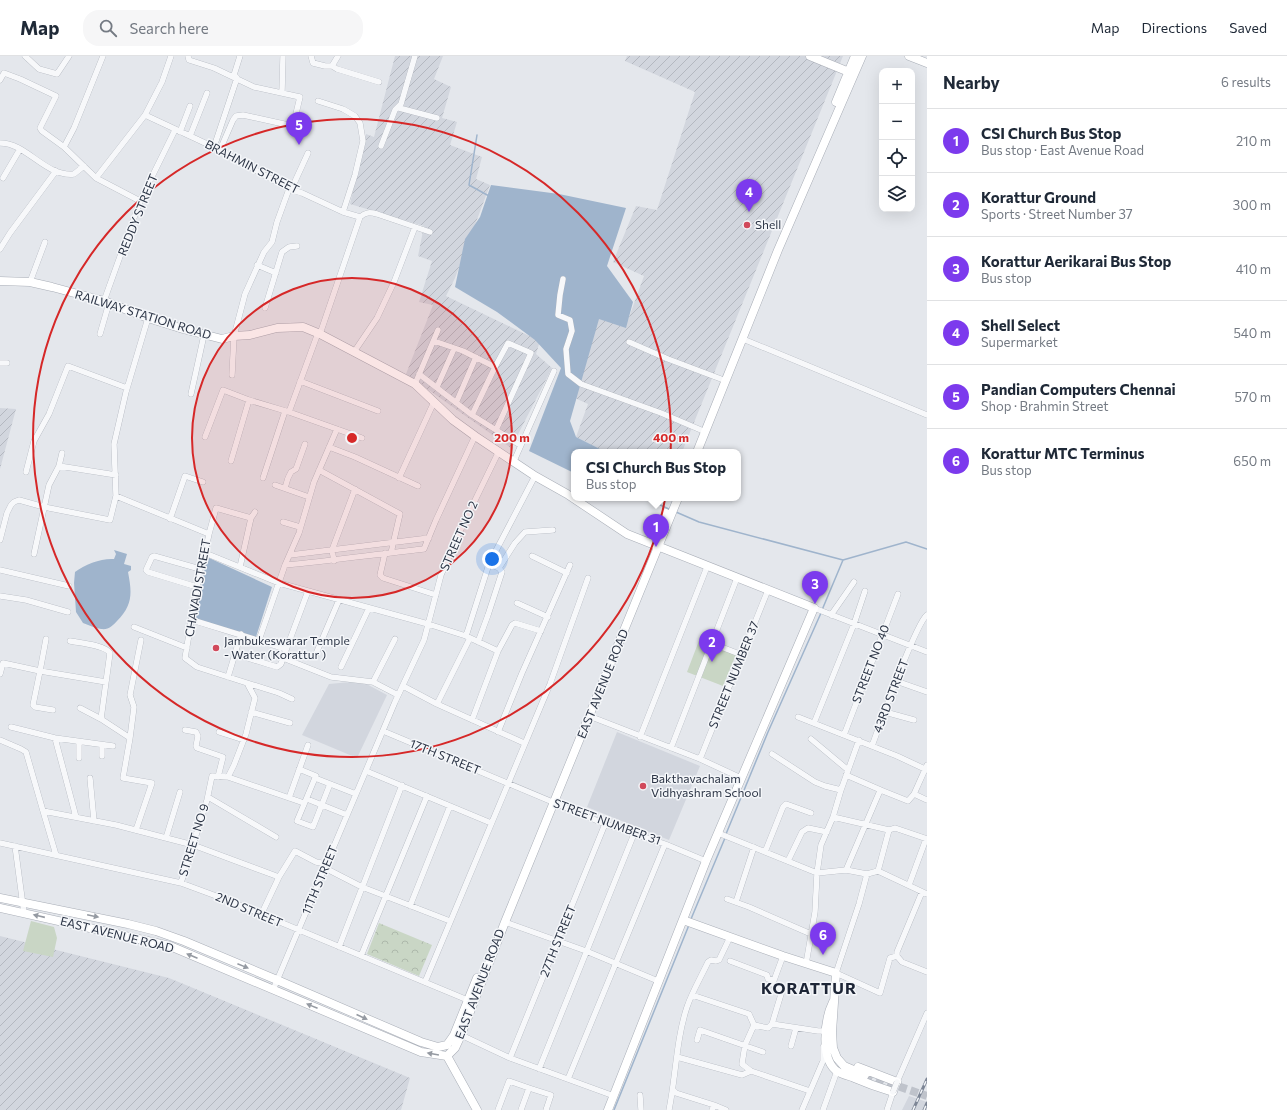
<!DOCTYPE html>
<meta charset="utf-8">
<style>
:root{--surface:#fff;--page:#f6f6f7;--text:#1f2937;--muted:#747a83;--line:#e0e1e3;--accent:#7c3aed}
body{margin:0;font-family:Commissioner,sans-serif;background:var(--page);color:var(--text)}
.controls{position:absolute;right:12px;top:12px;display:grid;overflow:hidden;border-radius:8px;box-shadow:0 4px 16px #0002}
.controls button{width:36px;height:36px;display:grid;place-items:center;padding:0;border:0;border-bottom:1px solid var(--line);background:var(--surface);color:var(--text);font:20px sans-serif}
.you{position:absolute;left:492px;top:503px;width:14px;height:14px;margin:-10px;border:3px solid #fff;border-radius:50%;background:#1a73e8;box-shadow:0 0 0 6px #1a73e833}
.badge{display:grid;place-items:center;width:26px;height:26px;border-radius:50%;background:var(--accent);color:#fff;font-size:13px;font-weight:700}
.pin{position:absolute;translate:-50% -33px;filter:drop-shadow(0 1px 2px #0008)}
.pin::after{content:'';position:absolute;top:21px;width:14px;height:12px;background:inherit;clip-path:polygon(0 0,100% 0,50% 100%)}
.popup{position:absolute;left:571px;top:393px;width:170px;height:52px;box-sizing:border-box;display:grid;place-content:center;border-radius:8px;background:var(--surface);filter:drop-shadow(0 1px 3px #0005);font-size:13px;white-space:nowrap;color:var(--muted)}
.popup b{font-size:15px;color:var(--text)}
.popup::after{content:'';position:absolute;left:50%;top:100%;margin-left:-8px;border:8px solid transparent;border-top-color:var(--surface)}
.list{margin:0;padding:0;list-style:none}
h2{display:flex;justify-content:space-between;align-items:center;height:52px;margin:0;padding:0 16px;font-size:17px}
h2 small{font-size:13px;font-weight:400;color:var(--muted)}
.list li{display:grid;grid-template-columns:26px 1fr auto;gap:12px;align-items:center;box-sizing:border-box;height:64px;padding:0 16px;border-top:1px solid var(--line)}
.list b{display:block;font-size:15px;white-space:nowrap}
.list p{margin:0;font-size:13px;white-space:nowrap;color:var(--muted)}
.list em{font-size:13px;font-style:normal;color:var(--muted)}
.icon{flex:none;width:22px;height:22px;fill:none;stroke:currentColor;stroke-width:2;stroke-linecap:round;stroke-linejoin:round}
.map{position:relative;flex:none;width:927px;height:1054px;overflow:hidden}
header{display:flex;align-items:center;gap:24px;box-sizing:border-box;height:56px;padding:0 20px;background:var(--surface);border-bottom:1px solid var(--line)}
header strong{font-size:19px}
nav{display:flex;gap:22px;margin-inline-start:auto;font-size:14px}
.search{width:280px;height:36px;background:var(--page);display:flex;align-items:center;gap:10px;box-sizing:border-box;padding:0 14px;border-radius:16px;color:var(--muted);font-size:15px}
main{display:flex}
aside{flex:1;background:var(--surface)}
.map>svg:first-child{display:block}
.built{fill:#d2d6de}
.industrial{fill:url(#industrial-furrows)}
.forest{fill:url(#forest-crowns)}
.garden{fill:#c9d6c5}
.water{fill:#9fb4cc}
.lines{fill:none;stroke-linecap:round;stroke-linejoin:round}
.stream{stroke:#9fb4cc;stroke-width:1.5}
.secondary-tunnel{stroke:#bfc3cb;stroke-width:8;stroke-dasharray:8 4;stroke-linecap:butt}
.street-casing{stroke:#a9aeb7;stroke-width:6}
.secondary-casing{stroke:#a9aeb7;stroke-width:9}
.street{stroke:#f7f8fa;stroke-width:5.5}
.secondary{stroke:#fff;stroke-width:8}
.rail-casing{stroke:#7d8696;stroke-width:3}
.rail{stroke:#f4f6f9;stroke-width:1.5;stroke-dasharray:4.5;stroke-linecap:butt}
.street-bridge-casing{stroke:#a9aeb7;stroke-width:6;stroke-linecap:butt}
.street-bridge{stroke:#f7f8fa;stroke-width:5.5}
.oneway{fill:#959aa2}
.ring{fill:none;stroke:#d62828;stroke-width:2}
.poi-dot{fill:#d1495b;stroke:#f4f6f9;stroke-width:1.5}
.labels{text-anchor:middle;stroke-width:3;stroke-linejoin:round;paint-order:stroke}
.street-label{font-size:12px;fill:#2b3445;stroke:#f4f6f9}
.poi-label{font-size:12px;fill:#2b3445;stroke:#f4f6f9;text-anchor:start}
.district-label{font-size:16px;font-weight:bold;letter-spacing:1px;fill:#1d2536;stroke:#f4f6f9}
.centre{fill:#d62828;stroke:#f4f6f9;stroke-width:2}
.ring-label{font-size:12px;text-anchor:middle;font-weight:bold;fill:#d62828;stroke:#f4f6f9;stroke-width:3;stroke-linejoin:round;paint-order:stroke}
</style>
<header>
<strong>Map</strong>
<div class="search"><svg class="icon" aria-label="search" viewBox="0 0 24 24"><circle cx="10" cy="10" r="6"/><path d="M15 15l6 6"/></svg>Search here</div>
<nav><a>Map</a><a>Directions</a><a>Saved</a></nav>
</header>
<main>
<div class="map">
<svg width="927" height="1054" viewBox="0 0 927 1054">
<defs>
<pattern id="industrial-furrows" width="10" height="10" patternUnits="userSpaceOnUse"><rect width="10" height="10" fill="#d2d6de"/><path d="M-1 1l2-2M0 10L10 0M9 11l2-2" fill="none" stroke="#b4b8c0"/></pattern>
<pattern id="forest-crowns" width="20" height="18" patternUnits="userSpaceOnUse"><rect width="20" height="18" fill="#c9d6c5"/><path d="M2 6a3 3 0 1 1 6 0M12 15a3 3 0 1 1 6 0" fill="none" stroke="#adb8ab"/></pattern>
</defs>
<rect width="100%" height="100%" fill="#e4e7ec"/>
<path class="built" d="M361,625L387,639L357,702L302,679L329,628Z
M617,676L700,710L669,784L587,751Z
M909,1040L927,1046V1054H902Z"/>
<path class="industrial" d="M395,0H443L434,23L451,31L442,62L457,66L450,89L482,101L476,123L490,129L455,222L446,240L540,285L536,298L552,312L511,392L406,318L433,249L419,246L432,205L418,200L424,170L350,148L366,78L374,81Z
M627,0H843L682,396H606L576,381L588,348L566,338L601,253L628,264L644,220L613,206L636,150L657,154L695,36L625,5Z
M0,352L16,353L0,413Z
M0,880L169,922L410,1022L401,1054H0Z"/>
<path class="forest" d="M379,867L432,889L419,920L367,898Z"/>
<path class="garden" d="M700,582L737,596L723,630L687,616Z
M31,865L54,871L57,882L53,901L23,895Z"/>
<path class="water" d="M491,129L559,138L626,152L607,210L633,246L626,272L599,263L570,365L576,381L606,396H574V417L529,395L561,312L535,284L497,256L455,231L465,183L480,161Z
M114,494L127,498L124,508L131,510V514L128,516C132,537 133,549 117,565C112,570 109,574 101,573C95,572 89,569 83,567L76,556L74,527L75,516C85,508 102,502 114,503L116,498Z
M207,501L272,531L255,584L195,564Z"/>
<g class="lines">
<path class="stream" d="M477,79L469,129L489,140
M645,442L671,454
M676,456L699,466L843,504L906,486L927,493
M822,554L843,504
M726,778L768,676L821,557
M691,863L725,782
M614,1054L689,869"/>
<path class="secondary-tunnel" d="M865,1019L927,1040"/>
<g class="street-casing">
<path id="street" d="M25,0L39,13L57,18L69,0
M188,0L189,4L214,12L254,31L300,41L293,70L243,59L236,60L233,64L220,94
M311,0L313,7L325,10H332L338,0
M332,10L337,13L379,26
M0,24L4,17L20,23L56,40L40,72L42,75L64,91L74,72L103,0
M282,36L283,0
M318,45L343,53L355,60L360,67L363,85L355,119L343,156
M399,52L437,62
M145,59L220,94L289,133L302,137L343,156L360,161
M180,76L190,50
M190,80L207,37
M0,87C27,87 45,121 74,118L84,110
M381,90L395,54L401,48L415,0
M64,91L96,122L140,145
M214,91L237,22L234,19L240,0
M3,122L20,93
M96,122L145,59L162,26L171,0
M291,134L308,97
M0,193L10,177L56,115
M257,209L276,217
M563,223L560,239L558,259L570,264L572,275L566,293L568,318L581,328L661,357L701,374
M30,226L45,186
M104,245L140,145L175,74
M265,252L282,196L289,191L297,190
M148,262L126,336L114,388L116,440L209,478L203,506L200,513L185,602L197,611L247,627L255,642L246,678L234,709L228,721
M318,277L289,356L362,382
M100,278L109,247
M320,278L360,161C366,156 370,156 377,158L430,176
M743,283L927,359
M434,285L463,295L495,311
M629,286L668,303L721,323
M354,296L377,262L394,226L415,171
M0,307H7
M419,318L472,359L520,389
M232,319L234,280L245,238L264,196L272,186L277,166L289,133
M300,325L378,355
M415,328L438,274
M437,331L454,293
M191,338L204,279
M456,347L476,301
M472,359L495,311L508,287L531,297L496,374
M205,381L223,334L249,344L289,356
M329,391L355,401L418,430
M231,405L249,344
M514,405L554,315
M59,410L116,419
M319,414L400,458L391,497
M26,416L34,385L49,358L68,310L127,332
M263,422L285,355
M399,422L434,346
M275,429L309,441
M285,432L288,422L291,416L296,413L305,388
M170,463L185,420L203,426
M283,466L300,471
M209,478L216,452L251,462
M0,484L7,457L11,449L14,446L19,444L44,451L110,464L116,440
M205,497L279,527L428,568L466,580L498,595
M385,497L380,519L383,522L436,539
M34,498L49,429L59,410L62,397
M290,499L429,482
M532,500L567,517
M334,505L332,494L355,433
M285,509L299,477L314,426L337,373
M240,511L251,462L255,456
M499,512L515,487L525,476L553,474
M0,514L69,530
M197,531L148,516L146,514L152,501L154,500L200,513
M308,535L283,602L331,621L373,626L398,639
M0,540L26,544L68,556
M517,547L548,561
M814,552L927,596
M831,559L854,526
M192,564L286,593
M134,571L187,592
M466,580L489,508L535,420
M46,583L40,615L106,626L101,663L80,652
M259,584L285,509C331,505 377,498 424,493L436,464L475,380
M70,585C80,587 105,589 110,597L106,626
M478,586L488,559L502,516L499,512L489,508
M711,587L742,599
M235,598L277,611L281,608L283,602
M315,600L339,544
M341,611L369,552
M0,618L3,607L40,615L33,649L35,651L53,654
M228,621L241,578
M896,625L927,636
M373,626L395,583
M247,627L279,637L292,643
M403,630L437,648L524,687
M437,648L470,582
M251,656L290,667
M885,656L914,664
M589,660L700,703L741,722
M798,661L897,700L927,714
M101,663L130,682L123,722L152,727L136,774
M472,664L498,595L512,569L515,567L541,575
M814,667L854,568L865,535
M11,671L55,682L113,690
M185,674L196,676L198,680L196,690L197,692L223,701L218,721
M383,675L605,768L665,788L706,805
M219,676L244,684
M498,676L522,617L570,509
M844,679L898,538
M640,681L707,511
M55,682L76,761
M130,682L134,651L130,639L141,584
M811,683L848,714
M0,684L21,693L26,696L43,755
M79,686V702
M872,690C879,670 916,567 927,559
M671,692L737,522
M772,698L815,726L825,730L841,734
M102,700V689
M700,703L768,534
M299,713L316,720
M366,715L491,767
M846,719L883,735
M90,722L94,765
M330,728L313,771L297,765L315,722L356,738
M914,738L927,744
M208,741L276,781
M289,742L308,689
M307,743L347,759
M833,761L889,774
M718,777L817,817L846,814L867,818L878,815L927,838
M166,782L180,736
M0,787L181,827L227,844L470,945
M15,790L24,857
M765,796L783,751L786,748L789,749L811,757
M56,799L43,755L116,769L193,789L279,821L261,859
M788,805L802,776L808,772L827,776
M325,812L362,831L450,865
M846,814L879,737L880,735H883L908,745L914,738L927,709
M878,815L889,774L895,772L927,783
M867,818L859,848L836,917L880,937L890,902L897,900
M279,821L295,795L316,806L326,808
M181,827L207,744L212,720L228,721L301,746
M909,829L926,783
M922,836L897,896V900L902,906L927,916
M727,843L749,851L811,878
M736,846L754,791
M410,850L450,750
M505,866L586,895L658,925
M339,891L402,729
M361,900L427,740
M730,905L767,919L768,923L774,924
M806,908L815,856L817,817L821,789L833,761L841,734L859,684
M425,926L550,628L588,522
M273,934L395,646L424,584L441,519L461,473L499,395
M692,939L749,958L754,969
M772,968L818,975H825
M461,979L510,1002L614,1040
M697,984L700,974L763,996
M791,990L796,972
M677,1001L742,1019L751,1015L810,1035
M510,1002L605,768
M539,1013L634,778
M751,1015L742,1008L745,989L754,969L768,972L772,968L782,935L780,932L774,930L773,927L783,900
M568,1023L665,788
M897,1026L927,957
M673,1034L676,1037L714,1049
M640,1039L641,1054
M498,1054L509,1025L529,1032
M521,1054L529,1032L551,1039L546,1054
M669,1054C676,1020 676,984 687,951C692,936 701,921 708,906L711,904L716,905L719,904L730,881
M712,1054L714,1049L726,1054
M802,1054L823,1005V991
M823,1054L837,1015
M887,1054L893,1036"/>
</g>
<g class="secondary-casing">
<path id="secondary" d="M810,0L849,16
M909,0L927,7
M836,46L855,0
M0,225L30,226L52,231L104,245L148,262L183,273L222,283L234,280L250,279L277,272L303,271L320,278L415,328L453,364L475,380L535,420L567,438L627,478L814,552L706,805L608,1054
M697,396L778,194L862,0
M655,486L666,457
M0,842L128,868L156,875L184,885L277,924L421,986L438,991L447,989L454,979L477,922
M0,852L170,890L421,996L447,1000L455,992L461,979L505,866L678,442
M683,864L783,900L836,917L832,976L833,992L837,1002L844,1010L865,1019
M833,946C825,962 819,1004 838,1016C842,1018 848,1020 852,1021C866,1027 880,1032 893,1036
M447,1000L477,1054
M858,1011L897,1026"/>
</g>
<use href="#street" class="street"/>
<use href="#secondary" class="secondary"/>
<g class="rail-casing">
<path id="rail" d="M913,1054L927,1023
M924,1054L927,1047"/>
</g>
<use href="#rail" class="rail"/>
<g class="street-bridge-casing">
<path id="street-bridge" d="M893,1036L897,1026"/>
</g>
<use href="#street-bridge" class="street-bridge"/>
</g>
<defs><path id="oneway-solid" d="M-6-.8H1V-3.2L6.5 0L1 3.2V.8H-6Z"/></defs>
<g class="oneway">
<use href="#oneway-solid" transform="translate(39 860) rotate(-167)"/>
<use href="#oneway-solid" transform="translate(93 860) rotate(12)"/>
<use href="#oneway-solid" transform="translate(192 900) rotate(-157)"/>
<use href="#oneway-solid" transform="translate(243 910) rotate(22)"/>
<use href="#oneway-solid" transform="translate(312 950) rotate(-158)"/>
<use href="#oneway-solid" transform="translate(362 961) rotate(24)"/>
<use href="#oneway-solid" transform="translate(433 998) rotate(-170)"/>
</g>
<circle cx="352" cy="382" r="160" fill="#d62828" fill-opacity=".12"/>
<g class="ring">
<circle cx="352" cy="382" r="160"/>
<circle cx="352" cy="382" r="319"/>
</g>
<g class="poi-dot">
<circle cx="747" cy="169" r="4"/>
<circle cx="216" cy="592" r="4"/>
<circle cx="643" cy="730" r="4"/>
</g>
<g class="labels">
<g class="street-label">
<text transform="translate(252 111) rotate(27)" y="4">BRAHMIN STREET</text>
<text transform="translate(138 159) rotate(-68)" y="4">REDDY STREET</text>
<text transform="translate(143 259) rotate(17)" y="4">RAILWAY STATION ROAD</text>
<text transform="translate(459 480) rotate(-66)" y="4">STREET NO 2</text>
<text transform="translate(198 532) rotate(-80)" y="4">CHAVADI STREET</text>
<text transform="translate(871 608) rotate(-69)" y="4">STREET NO 40</text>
<text transform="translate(734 619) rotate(-68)" y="4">STREET NUMBER 37</text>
<text transform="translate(603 628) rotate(-68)" y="4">EAST AVENUE ROAD</text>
<text transform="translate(891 640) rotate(-69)" y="4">43RD STREET</text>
<text transform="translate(445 701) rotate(22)" y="4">17TH STREET</text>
<text transform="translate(607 766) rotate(20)" y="4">STREET NUMBER 31</text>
<text transform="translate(194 784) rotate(-73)" y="4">STREET NO 9</text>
<text transform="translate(320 824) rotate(-67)" y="4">11TH STREET</text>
<text transform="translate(249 854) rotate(23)" y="4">2ND STREET</text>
<text transform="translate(117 879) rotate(14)" y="4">EAST AVENUE ROAD</text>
<text transform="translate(558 885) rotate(-68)" y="4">27TH STREET</text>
<text transform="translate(480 928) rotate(-69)" y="4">EAST AVENUE ROAD</text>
</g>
<g class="poi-label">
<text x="755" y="173">Shell</text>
<text x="224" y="589">Jambukeswarar Temple<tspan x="224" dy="14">- Water (Korattur )</tspan></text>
<text x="651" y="727">Bakthavachalam<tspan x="651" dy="14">Vidhyashram School</tspan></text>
</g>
<g class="district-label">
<text x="809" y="938">KORATTUR</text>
</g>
</g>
<circle cx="352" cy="382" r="6" class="centre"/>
<g class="ring-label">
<text x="512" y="386">200 m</text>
<text x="671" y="386">400 m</text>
</g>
</svg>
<div class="controls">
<button>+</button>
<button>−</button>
<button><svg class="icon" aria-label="locate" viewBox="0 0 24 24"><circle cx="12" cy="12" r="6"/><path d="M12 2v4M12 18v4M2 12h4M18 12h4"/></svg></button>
<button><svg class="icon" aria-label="layers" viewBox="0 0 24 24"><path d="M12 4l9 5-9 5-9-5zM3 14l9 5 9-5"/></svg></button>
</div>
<div class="you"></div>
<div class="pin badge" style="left:656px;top:491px">1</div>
<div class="popup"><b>CSI Church Bus Stop</b>Bus stop</div>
<div class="pin badge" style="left:712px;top:606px">2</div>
<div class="pin badge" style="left:815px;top:548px">3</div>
<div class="pin badge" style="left:749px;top:156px">4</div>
<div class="pin badge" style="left:299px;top:89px">5</div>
<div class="pin badge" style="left:823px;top:899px">6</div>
</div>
<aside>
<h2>Nearby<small>6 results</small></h2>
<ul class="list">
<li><span class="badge">1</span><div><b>CSI Church Bus Stop</b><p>Bus stop · East Avenue Road</p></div><em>210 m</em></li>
<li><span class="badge">2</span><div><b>Korattur Ground</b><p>Sports · Street Number 37</p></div><em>300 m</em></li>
<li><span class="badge">3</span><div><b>Korattur Aerikarai Bus Stop</b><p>Bus stop</p></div><em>410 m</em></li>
<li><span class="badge">4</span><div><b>Shell Select</b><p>Supermarket</p></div><em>540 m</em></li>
<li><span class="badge">5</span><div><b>Pandian Computers Chennai</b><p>Shop · Brahmin Street</p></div><em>570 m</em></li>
<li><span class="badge">6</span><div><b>Korattur MTC Terminus</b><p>Bus stop</p></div><em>650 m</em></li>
</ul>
</aside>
</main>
